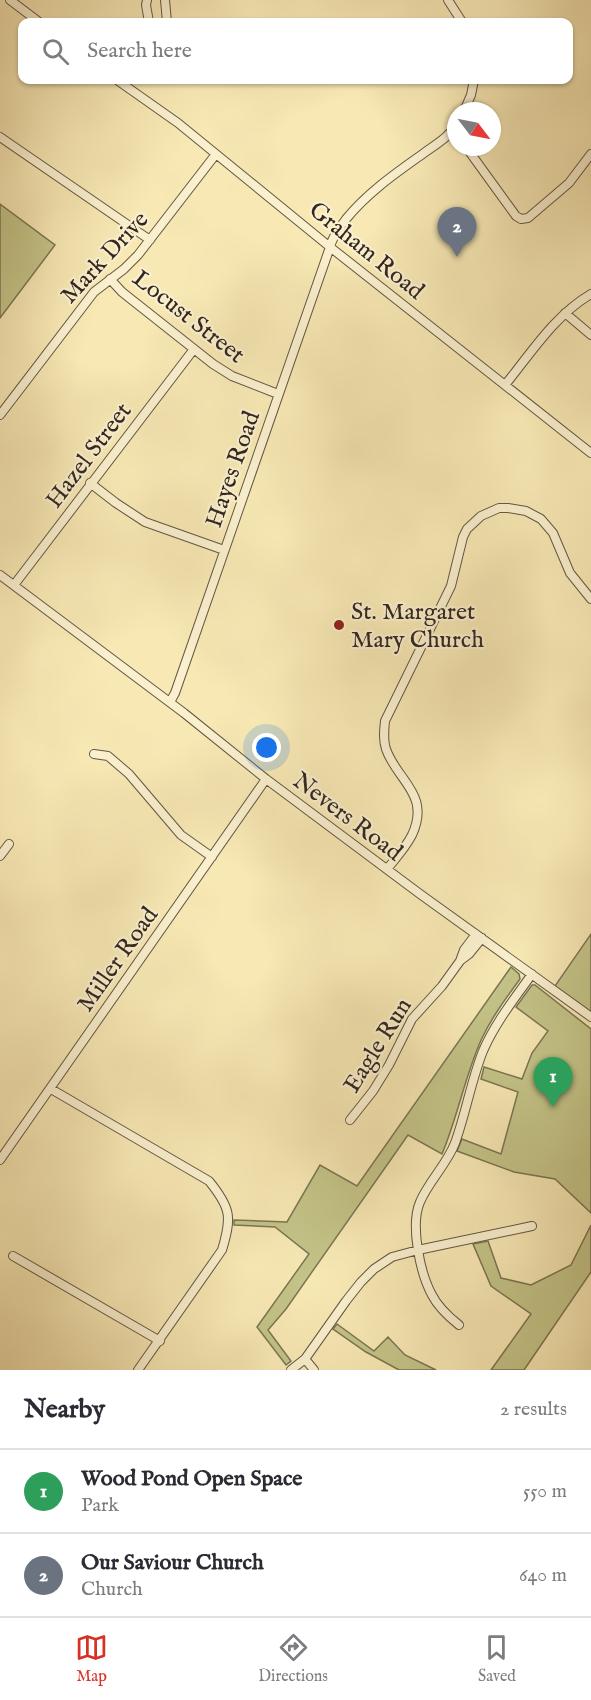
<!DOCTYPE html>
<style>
:root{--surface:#fff;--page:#f7f7f7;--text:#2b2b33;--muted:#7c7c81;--line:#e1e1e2;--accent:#d93025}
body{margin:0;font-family:"IM FELL English",serif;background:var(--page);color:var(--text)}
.compass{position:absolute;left:447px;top:102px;width:54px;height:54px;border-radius:50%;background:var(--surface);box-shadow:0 2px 4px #0004;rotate:122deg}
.you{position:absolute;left:267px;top:748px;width:21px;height:21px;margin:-15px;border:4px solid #fff;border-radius:50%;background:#1a73e8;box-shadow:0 0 0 9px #1a73e833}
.badge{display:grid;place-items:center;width:39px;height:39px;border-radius:50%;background:var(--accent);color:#fff;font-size:20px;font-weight:700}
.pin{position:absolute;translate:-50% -50px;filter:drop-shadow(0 2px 3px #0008)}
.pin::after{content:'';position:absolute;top:32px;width:21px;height:18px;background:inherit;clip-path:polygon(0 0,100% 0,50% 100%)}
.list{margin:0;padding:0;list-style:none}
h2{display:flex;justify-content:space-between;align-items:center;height:78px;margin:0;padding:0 24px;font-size:26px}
h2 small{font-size:20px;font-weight:400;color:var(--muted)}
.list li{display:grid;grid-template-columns:39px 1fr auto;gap:18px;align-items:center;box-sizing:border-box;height:84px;padding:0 24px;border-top:2px solid var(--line)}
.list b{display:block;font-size:22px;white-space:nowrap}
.list p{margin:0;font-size:20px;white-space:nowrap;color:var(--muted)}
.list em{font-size:20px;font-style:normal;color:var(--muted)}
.icon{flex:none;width:33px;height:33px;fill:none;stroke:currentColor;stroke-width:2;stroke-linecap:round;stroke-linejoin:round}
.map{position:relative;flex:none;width:591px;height:1370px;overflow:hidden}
.search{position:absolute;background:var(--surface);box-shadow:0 2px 4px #0004;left:18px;right:18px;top:18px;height:66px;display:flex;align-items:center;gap:15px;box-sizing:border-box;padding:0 21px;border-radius:12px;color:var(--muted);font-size:22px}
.sheet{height:246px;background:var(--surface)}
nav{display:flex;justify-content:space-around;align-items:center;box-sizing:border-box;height:84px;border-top:2px solid var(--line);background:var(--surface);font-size:16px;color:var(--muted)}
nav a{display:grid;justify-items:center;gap:3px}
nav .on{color:var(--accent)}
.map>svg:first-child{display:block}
.green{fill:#c4c488;stroke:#7b7554;stroke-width:1.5}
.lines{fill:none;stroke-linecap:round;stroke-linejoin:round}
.minor-casing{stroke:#635645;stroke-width:10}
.minor{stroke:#faf0ce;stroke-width:8}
.poi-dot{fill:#8f2418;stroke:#faf0ce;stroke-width:2}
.labels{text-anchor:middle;stroke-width:4.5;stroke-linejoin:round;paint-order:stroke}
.street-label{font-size:24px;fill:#322620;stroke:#faf0ce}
.poi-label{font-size:24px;fill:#322620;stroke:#faf0ce;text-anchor:start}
</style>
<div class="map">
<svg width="591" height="1370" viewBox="0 0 591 1370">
<rect width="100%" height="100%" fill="#f7e8b4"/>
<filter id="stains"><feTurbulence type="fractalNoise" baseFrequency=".00333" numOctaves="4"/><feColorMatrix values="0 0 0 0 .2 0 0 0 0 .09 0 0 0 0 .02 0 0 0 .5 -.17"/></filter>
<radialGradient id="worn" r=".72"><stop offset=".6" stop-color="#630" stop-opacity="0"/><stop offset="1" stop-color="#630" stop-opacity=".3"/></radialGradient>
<path class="green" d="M0,204L55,245L0,318Z
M591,934V1013L555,986Z
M511,967L519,974L520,979C506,998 492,1017 482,1038C465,1075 458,1116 442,1154L408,1135L286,1309L268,1330L291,1361L286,1365L257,1327L309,1254L275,1227L234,1225V1220L287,1222L320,1165L357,1186Z
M532,985H535L591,1029V1213L555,1179L514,1172L457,1151L462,1139L501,1154L518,1092L481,1079L484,1067L522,1079L532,1053L548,1031L516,1007Z
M591,1225V1272L524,1370H491L531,1314L491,1286L473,1244L488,1241L501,1278L531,1285L571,1265Z
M337,1324L374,1351L388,1337L405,1355L436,1370H399L366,1352L333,1329Z"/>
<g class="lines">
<g class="minor-casing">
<path id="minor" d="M10,0L39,22
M147,0L146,5L149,22
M165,0L167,22
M448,0L462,22
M117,80L178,123L330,247L591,453
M464,111L471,95L474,80
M0,137L150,240
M466,147L516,216L521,219L528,218L569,183L591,154
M110,279L122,292L213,364L232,376L278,394
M565,313L591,335
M505,385C531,353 555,315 591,294
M0,415L94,292L124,269L138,255L216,154
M90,483L116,503L145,522L224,550
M0,575L184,713L266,779L420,894L591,1017
M14,585L194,349
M170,702L175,693L330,247C333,235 339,229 346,219C368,192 396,173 424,153C435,145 449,137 456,125
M94,754L108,756L129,774L181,835L212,857
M0,856L9,844
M387,869C396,858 406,847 412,835C431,794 397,781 386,749C383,740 384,731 385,721L451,586L463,537L467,529L481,516L499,508H508L526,511L541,519L553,533L570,573L591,599
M461,960L469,954L482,938
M51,1089L209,1181C231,1208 232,1217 222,1250L138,1370
M350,1120L373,1091L389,1065L412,1019L442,986L460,961L464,950L476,934
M0,1160L266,779
M13,1256L160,1341
M459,1325C449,1317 438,1307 432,1295C420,1273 410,1225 420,1202C429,1181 447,1164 455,1143C466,1113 471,1081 483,1051C495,1023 515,998 532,974
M305,1359L314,1370
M291,1370L305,1359L346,1301L361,1282L374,1269L392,1257L418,1250L532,1226"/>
</g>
<use href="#minor" class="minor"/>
</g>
<circle class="poi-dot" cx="339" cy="625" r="6"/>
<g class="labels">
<g class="street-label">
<text transform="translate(367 250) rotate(39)" y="8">Graham Road</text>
<text transform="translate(104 257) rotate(-47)" y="8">Mark Drive</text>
<text transform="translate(189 316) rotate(38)" y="8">Locust Street</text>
<text transform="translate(88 455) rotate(-53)" y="8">Hazel Street</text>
<text transform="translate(232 469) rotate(-71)" y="8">Hayes Road</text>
<text transform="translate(348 816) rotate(37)" y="8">Nevers Road</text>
<text transform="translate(117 959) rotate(-55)" y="8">Miller Road</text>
<text transform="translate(377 1045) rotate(-58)" y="8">Eagle Run</text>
</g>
<g class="poi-label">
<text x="351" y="619">St. Margaret<tspan x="351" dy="28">Mary Church</tspan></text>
</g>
</g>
<rect width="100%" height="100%" filter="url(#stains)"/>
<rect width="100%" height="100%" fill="url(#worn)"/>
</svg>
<svg class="compass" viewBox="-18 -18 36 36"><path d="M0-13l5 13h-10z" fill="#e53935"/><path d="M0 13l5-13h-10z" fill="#7c7c81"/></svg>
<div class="you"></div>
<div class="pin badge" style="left:553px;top:1107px;background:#2e9e5b">1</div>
<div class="pin badge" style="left:457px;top:257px;background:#6b7280">2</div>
<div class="search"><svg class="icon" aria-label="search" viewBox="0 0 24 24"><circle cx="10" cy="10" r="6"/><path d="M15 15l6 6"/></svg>Search here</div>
</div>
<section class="sheet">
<h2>Nearby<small>2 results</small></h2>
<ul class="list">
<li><span class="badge" style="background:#2e9e5b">1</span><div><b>Wood Pond Open Space</b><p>Park</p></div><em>550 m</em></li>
<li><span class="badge" style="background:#6b7280">2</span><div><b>Our Saviour Church</b><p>Church</p></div><em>640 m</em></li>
</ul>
</section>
<nav>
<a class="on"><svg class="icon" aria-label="map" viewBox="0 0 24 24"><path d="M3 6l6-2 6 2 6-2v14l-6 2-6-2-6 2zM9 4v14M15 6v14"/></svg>Map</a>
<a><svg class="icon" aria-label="directions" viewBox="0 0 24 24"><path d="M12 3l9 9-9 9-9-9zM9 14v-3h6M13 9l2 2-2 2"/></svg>Directions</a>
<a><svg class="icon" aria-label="saved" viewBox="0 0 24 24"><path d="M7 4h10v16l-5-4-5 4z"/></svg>Saved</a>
</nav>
